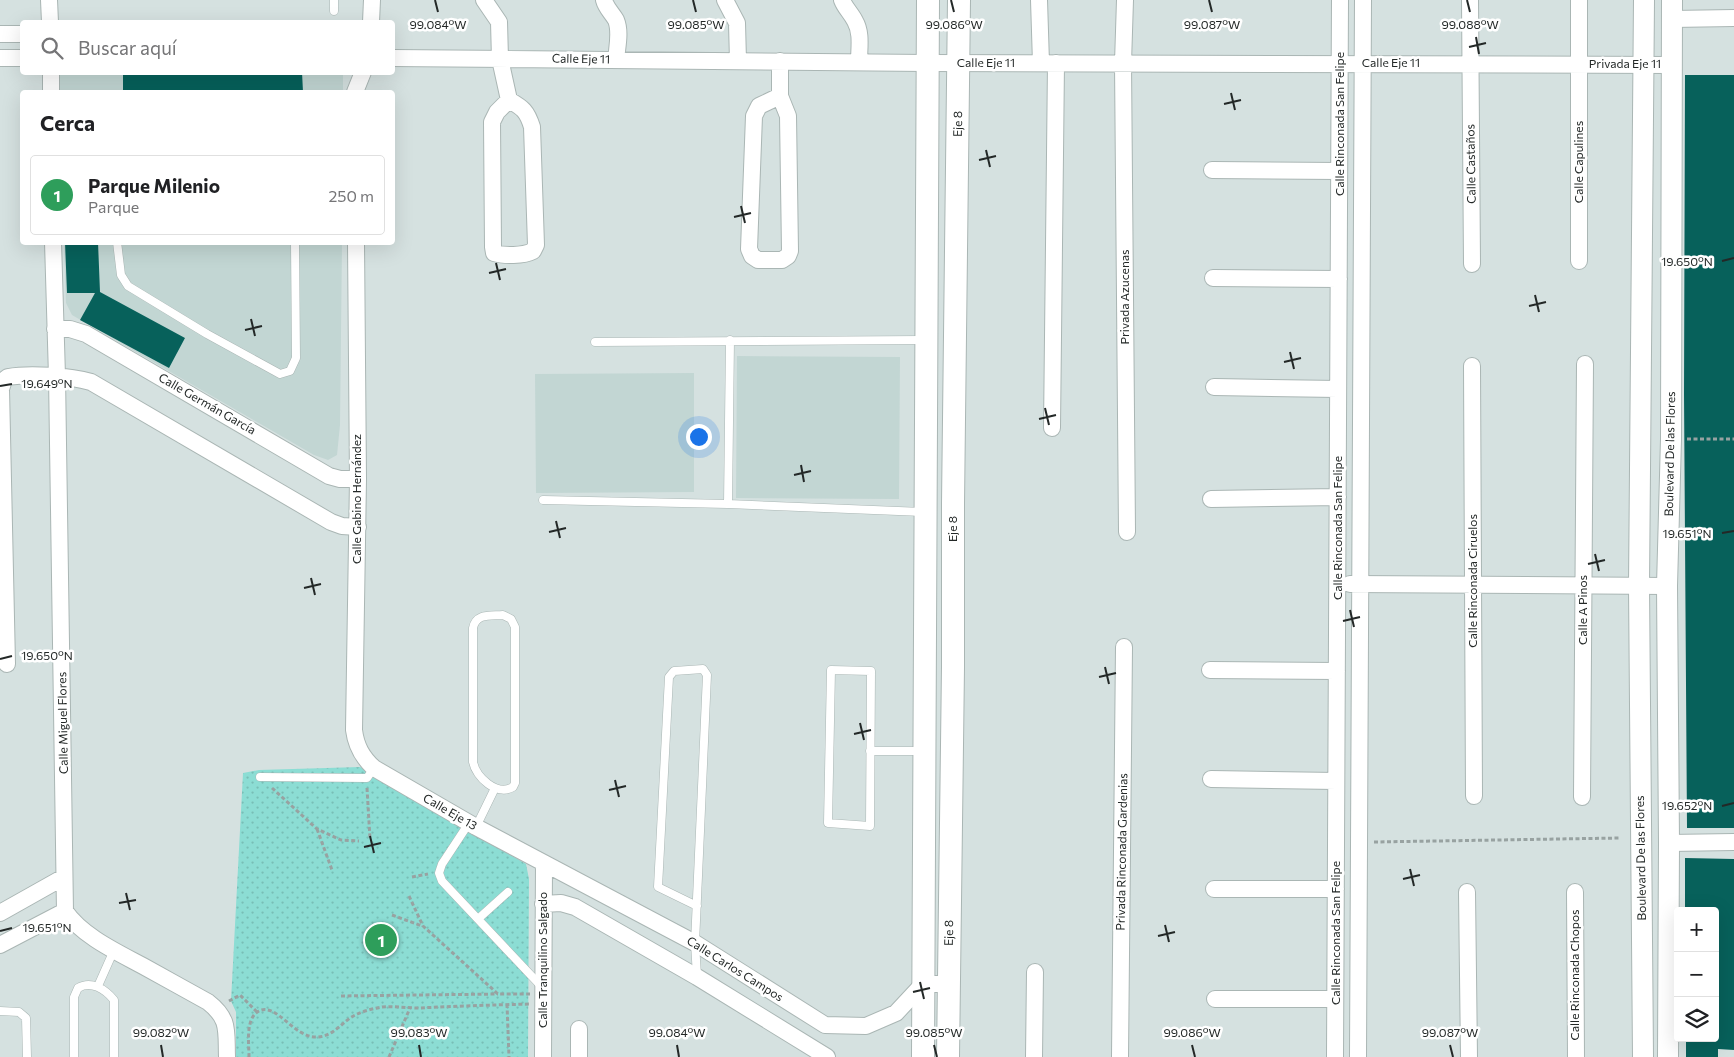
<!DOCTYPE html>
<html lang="es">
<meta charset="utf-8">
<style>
:root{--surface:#fff;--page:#f6f6f6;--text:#202124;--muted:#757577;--line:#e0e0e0;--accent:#7c3aed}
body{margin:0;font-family:Commissioner,sans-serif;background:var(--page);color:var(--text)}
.controls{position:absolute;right:15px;bottom:15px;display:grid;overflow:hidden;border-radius:5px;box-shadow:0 5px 20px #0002}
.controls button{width:45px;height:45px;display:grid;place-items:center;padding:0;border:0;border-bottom:1px solid var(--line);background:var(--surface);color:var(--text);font:25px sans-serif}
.you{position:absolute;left:698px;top:436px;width:18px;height:18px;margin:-12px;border:4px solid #fff;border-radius:50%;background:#1a73e8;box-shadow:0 0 0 8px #1a73e833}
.badge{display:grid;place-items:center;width:32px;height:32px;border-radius:50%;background:var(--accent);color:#fff;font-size:16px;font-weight:700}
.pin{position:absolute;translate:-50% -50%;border:2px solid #fff;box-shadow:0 1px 5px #0006}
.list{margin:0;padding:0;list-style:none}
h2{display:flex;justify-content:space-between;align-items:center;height:65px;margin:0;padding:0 20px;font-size:21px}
h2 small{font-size:16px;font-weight:400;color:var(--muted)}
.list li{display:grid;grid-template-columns:32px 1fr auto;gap:15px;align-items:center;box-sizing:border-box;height:80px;margin:0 10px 10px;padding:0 10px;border:1px solid var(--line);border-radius:5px}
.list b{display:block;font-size:19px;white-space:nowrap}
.list p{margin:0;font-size:16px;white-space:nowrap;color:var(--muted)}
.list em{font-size:16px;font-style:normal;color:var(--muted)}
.icon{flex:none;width:28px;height:28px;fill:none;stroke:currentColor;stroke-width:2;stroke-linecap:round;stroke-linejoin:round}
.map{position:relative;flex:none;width:1734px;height:1057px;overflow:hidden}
.search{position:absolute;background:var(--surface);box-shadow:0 5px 20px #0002;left:20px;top:20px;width:375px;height:55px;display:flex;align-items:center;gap:12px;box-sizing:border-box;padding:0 18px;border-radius:5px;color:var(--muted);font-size:19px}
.panel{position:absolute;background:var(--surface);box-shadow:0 5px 20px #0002;left:20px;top:90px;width:375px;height:155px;border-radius:5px}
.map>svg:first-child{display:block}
.built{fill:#c2d6d3}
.park{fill:url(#park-dots)}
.building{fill:#07615b}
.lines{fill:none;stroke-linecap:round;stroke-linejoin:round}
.service-casing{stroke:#aab6b4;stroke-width:9}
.minor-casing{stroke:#aab6b4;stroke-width:18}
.tertiary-casing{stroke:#aab6b4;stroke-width:22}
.secondary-casing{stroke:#aab6b4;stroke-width:24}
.path{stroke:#98a2a1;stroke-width:3;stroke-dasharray:4 2.5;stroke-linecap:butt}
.service{stroke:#fff;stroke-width:8}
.minor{stroke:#fff;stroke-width:16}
.tertiary{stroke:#fff;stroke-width:20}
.secondary{stroke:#fff;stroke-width:22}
.ticks{fill:none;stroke:#232827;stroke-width:2}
.labels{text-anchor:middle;stroke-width:5;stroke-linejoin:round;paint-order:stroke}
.street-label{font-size:12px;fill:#232827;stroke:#fff}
.ticks-label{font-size:12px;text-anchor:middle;fill:#232827;stroke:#fff;stroke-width:5;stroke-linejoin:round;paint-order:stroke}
</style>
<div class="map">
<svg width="1734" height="1057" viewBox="0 0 1734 1057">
<defs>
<pattern id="park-dots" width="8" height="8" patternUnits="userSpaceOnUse" patternTransform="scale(1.25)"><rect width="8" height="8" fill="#8cddd4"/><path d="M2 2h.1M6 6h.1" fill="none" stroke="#78beb6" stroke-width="1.8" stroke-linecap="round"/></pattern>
</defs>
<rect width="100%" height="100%" fill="#d5e1e0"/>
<path class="built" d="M59,73H343V92H60Z
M64,243H342L340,425L337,455L328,460L314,455L72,315L66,303Z
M737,356L900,357L899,499L736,498Z
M694,373V492L536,493L535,374Z"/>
<path class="park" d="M360,767L526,864L529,879L528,1057H236V1012L231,1001L243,773L259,770Z"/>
<path class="building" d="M123,72H302L303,92H123Z
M1685,75H1734V828H1687L1684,394Z
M65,242H98L100,292L185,338L169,368L80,320L95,293H67Z
M1685,858L1734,859V1050L1718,1049V1057H1686V1038H1715V911H1685Z"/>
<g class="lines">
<g class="service-casing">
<path id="service" d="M334,11V0
M117,242L121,275L128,286L207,334L280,374L290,371L296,358L295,242
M730,340L728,504L923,512
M595,342L923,340
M543,500L728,504
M503,615L511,619L515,627V783L513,787C497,797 476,777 473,762V628C476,613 490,616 503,615Z
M831,670L871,671L870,826L828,823Z
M870,751H922
M260,777L367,778L374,768
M469,823L442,864L439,873L442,881L541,986
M476,827L495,788
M697,906L658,887L669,677L674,671L703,669L707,675L695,943L697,976
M478,919L508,892
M98,986L114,950
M0,1011L19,1012L26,1018L27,1057
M74,1057V997L78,988C91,980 105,989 114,1000V1057"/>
</g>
<g class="minor-casing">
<path id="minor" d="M49,0L50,22
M484,0L499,22L500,59L509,100C523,108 527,111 532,127L536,245L533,251C523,256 504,256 494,253L493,247L492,122L497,112L509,100
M604,0C606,8 612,13 616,20C621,32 617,47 616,60
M725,0L737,23L738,61
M842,0C845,8 851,13 855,21C862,33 859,48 859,62
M1039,0L1041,63
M1125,0L1123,63L1127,532
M1470,0L1472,264
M1672,19L1734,18
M371,22L372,0
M0,34H22
M0,58H22
M392,58L927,63L1672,65
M780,61V96L788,116L790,251L788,256L782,260H758L752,256L749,249L754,116L759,106L780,96
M51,72V92
M355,92L363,72
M1212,170L1339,171
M53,242L57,376L65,911C82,936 117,952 143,966C165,978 186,990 208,1002C230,1019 226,1031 227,1057
M356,242L358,479L354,730C356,746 362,757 374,768L476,827L695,943L825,1025L866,1026L896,1013L923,984H948
M1579,261V0
M1213,278L1339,279
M55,329H70L86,334L329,476L340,479H358
M1472,366L1474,796
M1214,387L1338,389
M1052,428L1056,63
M1211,499L1338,497
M1350,584L1667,586
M7,664L1,389L4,380L8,377C30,373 70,376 91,382L331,522L342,526L358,527
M1210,670L1337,671
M1211,779L1336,781
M1582,797L1585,364
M1669,843L1734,842
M1214,889H1336
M1467,892L1469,1057
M1575,892L1576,1057
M543,904L561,903L575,907L697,977L827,1057
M0,913L64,877
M0,945L65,911
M1215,999H1335
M543,1057L544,864
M579,1057V1029
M1034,1057L1035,972
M1120,1057L1124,647
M1335,1057L1340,0
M1358,1057L1363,0"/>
</g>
<g class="tertiary-casing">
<path id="tertiary" d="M1643,1057L1639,586L1644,0
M1668,1057L1669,843L1667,586L1671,439L1672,0"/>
</g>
<g class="secondary-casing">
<path id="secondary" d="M923,1057L928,0
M948,1057L953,667V503L959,0"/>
</g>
<path class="path" d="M1687,439H1734
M272,788L317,829L341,840L359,841
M367,788L370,839
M317,829L332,870
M1374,842L1620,838
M412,877L428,874
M409,896L423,926L498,994H530
M392,915L422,926
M341,996L498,994
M229,1001L240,995L257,1012
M507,1004L509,1057
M249,1057C249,1044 245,1018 259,1011C277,1002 294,1039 318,1037C332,1036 339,1026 350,1018C359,1012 371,1009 382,1007C394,1006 407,1008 420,1008C456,1006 493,1005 530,1004
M389,1057L410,1008"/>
<use href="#service" class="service"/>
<use href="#minor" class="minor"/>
<use href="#tertiary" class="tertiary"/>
<use href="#secondary" class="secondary"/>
</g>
<path class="ticks" d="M435,0L438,12M693,0L696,12M951,0L954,12M1209,0L1212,12M1467,0L1470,12M1476,37L1479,54M1469,47L1486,43M1231,93L1235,110M1224,104L1241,100M986,150L990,167M979,160L996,156M741,206L745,223M734,217L751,213M1722,261L1734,258M496,263L500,280M489,273L506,269M1535,295L1539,312M1529,306L1546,302M251,319L255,336M245,330L262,326M1290,352L1294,369M1284,362L1301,358M0,386L12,384M1045,408L1049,425M1039,419L1056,415M801,465L804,482M794,475L811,471M556,521L560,538M549,532L566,528M1722,533L1734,531M1595,554L1599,571M1588,564L1605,560M311,578L315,595M304,588L321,584M1350,610L1354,627M1343,621L1360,617M0,659L12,656M1105,667L1109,684M1099,677L1116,673M860,723L864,740M854,734L871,730M615,780L619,797M609,790L626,786M1722,806L1734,803M370,836L374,853M364,847L381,843M1410,869L1414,886M1403,879L1420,875M126,893L130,910M119,903L136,900M1165,925L1169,942M0,931L12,928M1158,936L1175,932M920,982L924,999M913,992L930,988M161,1045L163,1057M419,1045L421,1057M677,1045L679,1057M934,1045L937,1057M1192,1045L1195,1057M1450,1045L1453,1057"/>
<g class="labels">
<g class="street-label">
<text transform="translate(581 59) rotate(1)" y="4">Calle Eje 11</text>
<text x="986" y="67">Calle Eje 11</text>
<text x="1391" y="67">Calle Eje 11</text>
<text x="1625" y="68">Privada Eje 11</text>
<text transform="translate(958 124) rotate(-89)" y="4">Eje 8</text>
<text transform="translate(1340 124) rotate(-90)" y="4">Calle Rinconada San Felipe</text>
<text transform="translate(1579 162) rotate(-90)" y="4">Calle Capulines</text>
<text transform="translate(1471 164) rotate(-91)" y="4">Calle Castaños</text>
<text transform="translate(1125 297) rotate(-90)" y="4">Privada Azucenas</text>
<text transform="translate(207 404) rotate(30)" y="4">Calle Germán García</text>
<text transform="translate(1670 454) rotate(-89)" y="4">Boulevard De las Flores</text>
<text transform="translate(357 499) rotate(-90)" y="4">Calle Gabino Hernández</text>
<text transform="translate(1338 528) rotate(-90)" y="4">Calle Rinconada San Felipe</text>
<text transform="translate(953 529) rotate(-90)" y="4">Eje 8</text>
<text transform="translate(1473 581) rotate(-90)" y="4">Calle Rinconada Ciruelos</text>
<text transform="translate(1583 610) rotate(-90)" y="4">Calle A Pinos</text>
<text transform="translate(63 723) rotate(-91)" y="4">Calle Miguel Flores</text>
<text transform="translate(450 812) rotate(30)" y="4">Calle Eje 13</text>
<text transform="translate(1122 852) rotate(-89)" y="4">Privada Rinconada Gardenias</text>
<text transform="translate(1641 858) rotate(-91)" y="4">Boulevard De las Flores</text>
<text transform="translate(949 933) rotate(-89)" y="4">Eje 8</text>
<text transform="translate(1336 933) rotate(-90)" y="4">Calle Rinconada San Felipe</text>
<text transform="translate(543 960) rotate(-90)" y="4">Calle Tranquilino Salgado</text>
<text transform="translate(735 969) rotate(32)" y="4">Calle Carlos Campos</text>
<text transform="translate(1575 975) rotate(-90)" y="4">Calle Rinconada Chopos</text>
</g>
</g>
<g class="ticks-label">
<text x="438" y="29">99.084°W</text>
<text x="696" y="29">99.085°W</text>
<text x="954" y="29">99.086°W</text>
<text x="1212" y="29">99.087°W</text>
<text x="1470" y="29">99.088°W</text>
<text x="1687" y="266">19.650°N</text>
<text x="47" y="388">19.649°N</text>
<text x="1687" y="538">19.651°N</text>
<text x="47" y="660">19.650°N</text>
<text x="1687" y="810">19.652°N</text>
<text x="47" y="932">19.651°N</text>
<text x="161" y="1037">99.082°W</text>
<text x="419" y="1037">99.083°W</text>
<text x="677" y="1037">99.084°W</text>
<text x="934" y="1037">99.085°W</text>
<text x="1192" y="1037">99.086°W</text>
<text x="1450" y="1037">99.087°W</text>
</g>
</svg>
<div class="controls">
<button>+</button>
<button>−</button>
<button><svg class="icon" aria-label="layers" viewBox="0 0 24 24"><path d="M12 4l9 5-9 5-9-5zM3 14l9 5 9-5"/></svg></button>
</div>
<div class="you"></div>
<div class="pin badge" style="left:381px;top:940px;background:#2e9e5b">1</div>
<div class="search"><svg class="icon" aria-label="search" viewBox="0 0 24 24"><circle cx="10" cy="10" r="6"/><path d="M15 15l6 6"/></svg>Buscar aquí</div>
<section class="panel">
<h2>Cerca<small></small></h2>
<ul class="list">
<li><span class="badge" style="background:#2e9e5b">1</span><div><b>Parque Milenio</b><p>Parque</p></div><em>250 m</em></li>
</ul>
</section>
</div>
